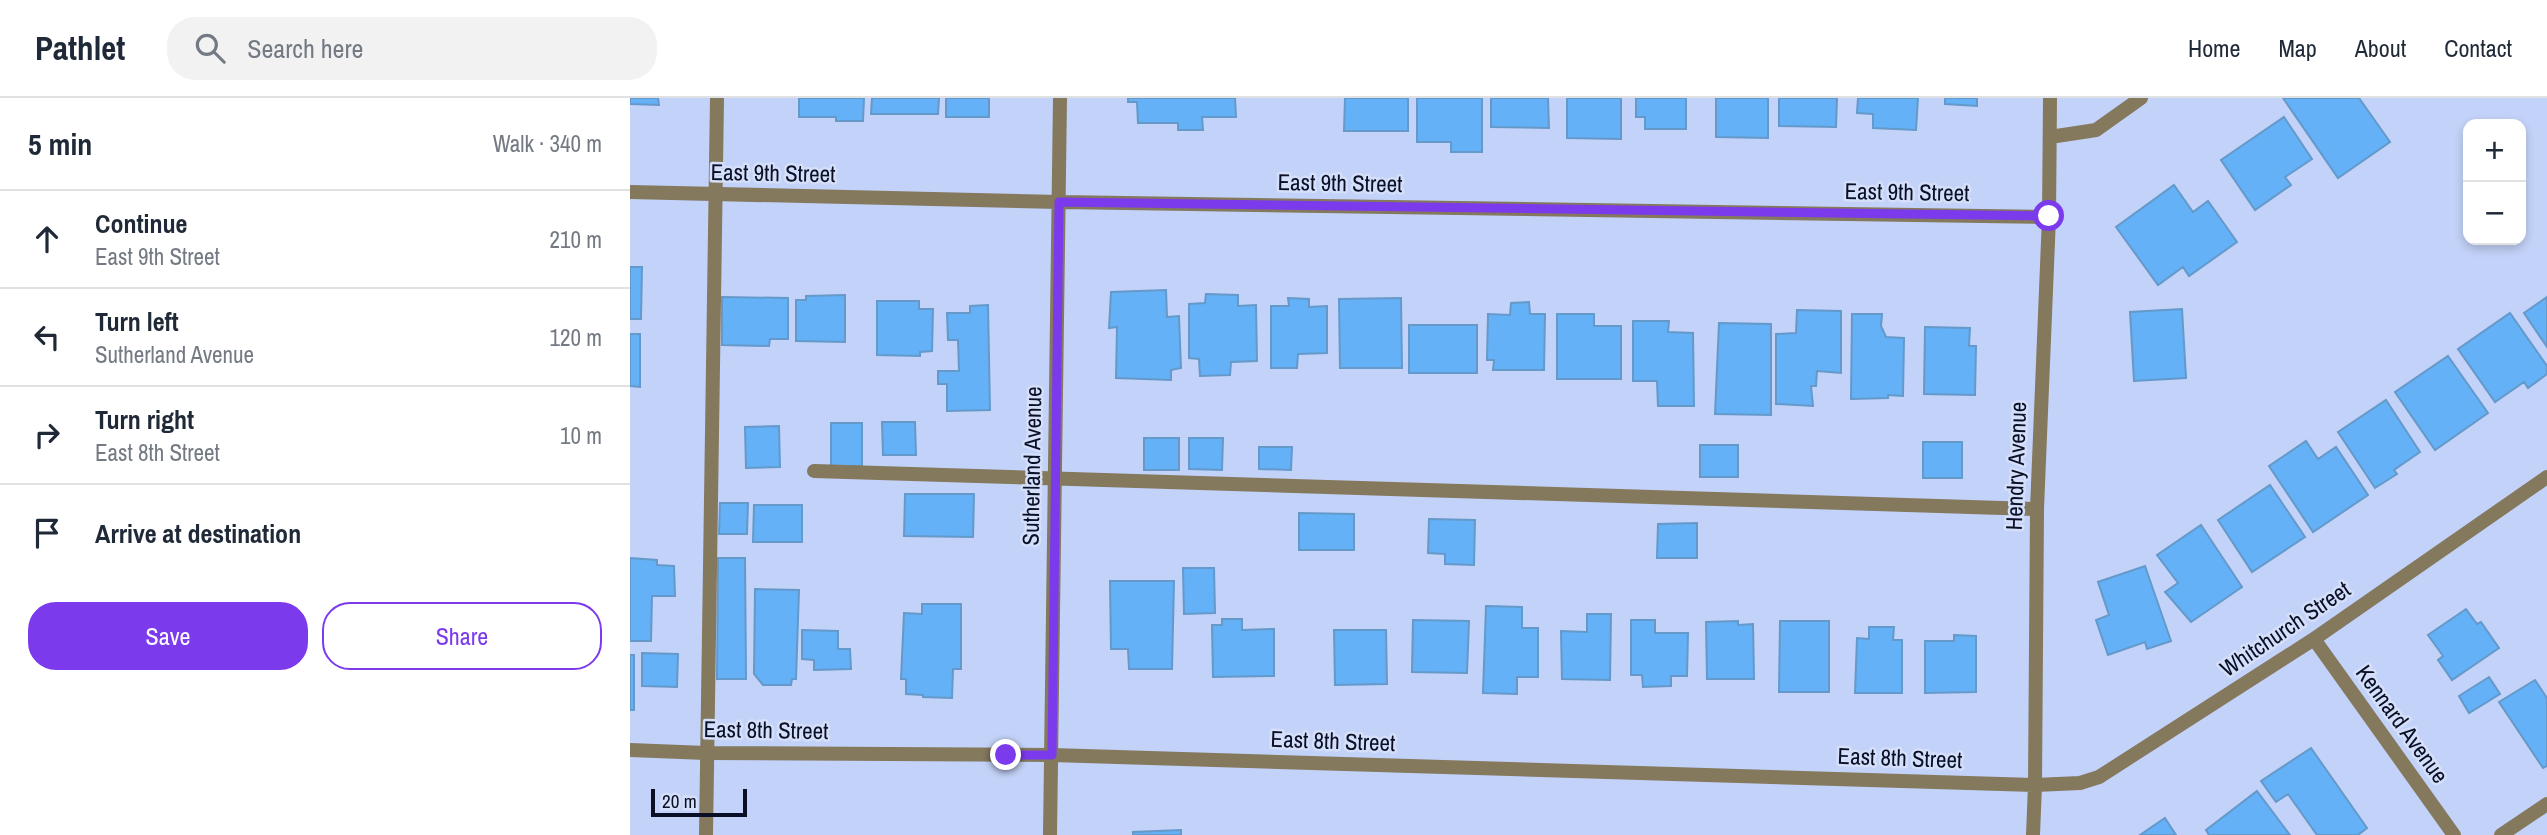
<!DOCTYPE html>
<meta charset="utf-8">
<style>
:root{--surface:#fff;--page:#f2f2f3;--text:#1f2937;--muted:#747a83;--line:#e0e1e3;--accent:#7c3aed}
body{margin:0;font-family:"Archivo Narrow",sans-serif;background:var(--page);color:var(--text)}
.controls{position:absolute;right:21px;top:21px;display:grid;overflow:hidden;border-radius:14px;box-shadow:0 4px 10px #0003}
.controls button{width:63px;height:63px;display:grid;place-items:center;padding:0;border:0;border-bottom:2px solid var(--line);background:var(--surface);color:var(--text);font:35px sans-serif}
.scale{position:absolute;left:21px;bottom:18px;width:96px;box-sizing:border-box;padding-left:7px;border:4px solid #091026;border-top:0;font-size:19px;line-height:24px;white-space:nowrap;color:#091026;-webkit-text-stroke:5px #d5dff9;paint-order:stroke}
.stop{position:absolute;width:21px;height:21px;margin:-16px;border:5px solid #7c3aed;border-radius:50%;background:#fff}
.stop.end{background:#7c3aed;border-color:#fff;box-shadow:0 2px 7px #0008}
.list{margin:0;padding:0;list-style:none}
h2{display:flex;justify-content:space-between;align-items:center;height:91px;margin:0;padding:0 28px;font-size:30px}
h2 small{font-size:23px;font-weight:400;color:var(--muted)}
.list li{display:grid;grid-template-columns:46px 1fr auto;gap:21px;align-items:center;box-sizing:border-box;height:98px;padding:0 28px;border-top:2px solid var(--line)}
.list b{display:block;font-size:26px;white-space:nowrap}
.list p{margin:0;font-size:23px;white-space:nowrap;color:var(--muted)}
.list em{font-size:23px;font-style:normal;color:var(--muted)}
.actions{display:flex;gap:14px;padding:21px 28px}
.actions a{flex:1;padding:16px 0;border:2px solid var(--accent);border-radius:28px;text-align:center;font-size:24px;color:var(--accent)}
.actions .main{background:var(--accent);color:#fff}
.icon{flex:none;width:38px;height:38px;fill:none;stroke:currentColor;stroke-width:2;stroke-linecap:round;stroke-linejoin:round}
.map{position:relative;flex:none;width:1917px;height:737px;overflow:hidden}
header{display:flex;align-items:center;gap:42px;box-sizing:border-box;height:98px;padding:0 35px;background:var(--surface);border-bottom:2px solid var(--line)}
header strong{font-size:33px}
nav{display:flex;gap:38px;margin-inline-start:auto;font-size:24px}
.search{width:490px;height:63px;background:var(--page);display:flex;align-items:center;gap:18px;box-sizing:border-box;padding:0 24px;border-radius:28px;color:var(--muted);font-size:26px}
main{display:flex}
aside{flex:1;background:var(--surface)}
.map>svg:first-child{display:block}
.building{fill:#64b1f7;stroke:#6499ca;stroke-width:2}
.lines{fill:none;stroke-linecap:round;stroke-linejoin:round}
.service{stroke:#84785d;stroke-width:14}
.minor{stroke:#84785d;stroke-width:14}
.route{stroke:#7c3aed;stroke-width:9}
.labels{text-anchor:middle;stroke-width:5;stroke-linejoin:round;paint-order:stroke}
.street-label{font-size:23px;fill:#091026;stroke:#d5dff9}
</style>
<header>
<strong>Pathlet</strong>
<div class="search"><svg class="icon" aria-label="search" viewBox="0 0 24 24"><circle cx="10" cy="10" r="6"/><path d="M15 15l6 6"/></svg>Search here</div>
<nav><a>Home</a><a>Map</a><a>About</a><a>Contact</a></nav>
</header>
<main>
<aside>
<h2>5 min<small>Walk · 340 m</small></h2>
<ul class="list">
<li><svg class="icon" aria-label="ahead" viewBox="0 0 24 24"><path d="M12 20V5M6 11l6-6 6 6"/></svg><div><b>Continue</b><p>East 9th Street</p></div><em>210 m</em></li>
<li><svg class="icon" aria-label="left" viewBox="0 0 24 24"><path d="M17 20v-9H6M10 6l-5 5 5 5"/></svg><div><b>Turn left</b><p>Sutherland Avenue</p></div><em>120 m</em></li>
<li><svg class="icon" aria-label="right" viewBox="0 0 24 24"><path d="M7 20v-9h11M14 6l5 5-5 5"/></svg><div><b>Turn right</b><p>East 8th Street</p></div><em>10 m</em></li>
<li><svg class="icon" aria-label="arrive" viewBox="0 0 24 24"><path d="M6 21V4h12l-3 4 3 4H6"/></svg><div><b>Arrive at destination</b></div></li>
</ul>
<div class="actions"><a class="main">Save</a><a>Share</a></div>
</aside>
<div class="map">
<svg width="1917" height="737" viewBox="0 0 1917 737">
<rect width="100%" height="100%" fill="#c3d2f8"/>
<path class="building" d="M0,0H28L29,7L0,6Z
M169,0H234L233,23H206V19H169Z
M242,0H309L308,16H241Z
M316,0H359V19H316Z
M498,0H605L606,19H572L573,32H548V25H508L507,4H498Z
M715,0H778V33H714Z
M787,0H852V54H821V44H787Z
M861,0H918L919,30L861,29Z
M937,0H991V41L937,40Z
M1006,0H1056V31H1015V19H1006Z
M1086,0H1138V40L1086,39Z
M1149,0H1207L1206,29L1149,28Z
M1228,0H1288L1286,32L1243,30V16L1227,15Z
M1315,0H1347V8L1315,6Z
M1653,0H1729L1760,44L1708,80Z
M1654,19L1682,61L1655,79L1661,87L1625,112L1591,62Z
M1544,87L1563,114L1578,103L1607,144L1559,178L1553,169L1528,187L1486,129Z
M0,169H12L11,221H0Z
M536,192L537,219L549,218L551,270L541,272V282L486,280L487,229L479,230L481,194Z
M576,196L608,197V208L626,207L627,263L601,264L600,277L570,278L569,261L559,260V206L575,205Z
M215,197V244L166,243V202H176V198Z
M92,199L158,200V241H140L139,248L92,247Z
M1917,199V249L1894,215Z
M658,200L679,201V209L697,208V255L668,256L667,270H641V208H659Z
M771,200L772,270H710L709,201Z
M247,203H289V211H303L302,253L290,254V258L247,257Z
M899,204L900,216H915L914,272H863L864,262H857L858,216L880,217L881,205Z
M358,207L360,312L317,313V286H308V273H329L328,242H318L317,215H340V208Z
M1552,211L1556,280L1504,283L1500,214Z
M1167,212L1211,213V275L1187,273L1186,288H1181L1183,308L1146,306V236L1166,235Z
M1880,215L1917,268V276L1898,290L1894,284L1865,304L1828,251Z
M927,216H964V228H991V281H927Z
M1222,216H1252L1251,228L1256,239L1274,240L1273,298L1258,297V300L1221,301Z
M1003,223H1039L1038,234L1063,235L1064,308H1028L1027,283H1003Z
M1089,225L1141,226V317L1085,316Z
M779,227H847V275H779Z
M1295,229L1340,230L1339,248H1346L1345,297L1294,296Z
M0,236H10V289L0,288Z
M1818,258L1858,315L1805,352L1765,294Z
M1756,302L1790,354L1764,372L1767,376L1745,390L1708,334Z
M252,324H285L286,357H253Z
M201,325H232V368H201Z
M149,328L150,369L116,370L115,329Z
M514,340H549V372H514Z
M559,340H593L592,372L559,371Z
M1676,343L1688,361L1706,349L1738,397L1683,434L1639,368Z
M1293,344H1332V380H1293Z
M1070,347H1108V379H1070Z
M629,349H662L661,372L629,371Z
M1640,387L1675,439L1622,474L1588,422Z
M275,396H344L343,439L274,438Z
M90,405H118L117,436H89Z
M124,407H172V444H123Z
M669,415L724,416V452H669Z
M799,421L845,422L844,467L815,466V456L798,455Z
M1067,425V460H1027L1028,426Z
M1571,427L1612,489L1561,524L1535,494L1548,485L1527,457Z
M0,460L27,462V467L44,468L45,498H22L21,543H0Z
M88,460H115L116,581H87Z
M1515,468L1541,543L1517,551L1515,544L1478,557L1466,522L1479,517L1468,484Z
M553,470H584L585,515L554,516Z
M480,483H544L542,571H499L498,551H481Z
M125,491L169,492L166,581H162L161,587H133L124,576Z
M292,506H331V571H323L322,600L293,599V597L276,596V581H271L274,515L292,516Z
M856,508L892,509V530H908V579H887V596L853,595Z
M1836,511L1847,526L1851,524L1869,550L1822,582L1808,562L1813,558L1798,537Z
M957,516H981L980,582L932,581L931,533L957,534Z
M592,521H612V532L644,531V578L583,579L582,527H592Z
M783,522L839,523L837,575L782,574Z
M1001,522H1025V535H1058L1057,578H1041V588L1013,589L1012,577H1001Z
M1108,523V527L1123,526L1124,581H1077L1076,524Z
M1150,523H1199V594H1149Z
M1239,529H1264L1263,542H1272V595H1225L1227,540L1239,541Z
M172,532L208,533V551H220L221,571L184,572V562L172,561Z
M704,532H756L757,586L705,587Z
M1324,537L1346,538V594L1295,595V543H1324Z
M12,555L48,556L47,589L12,588Z
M0,557H4V612H0Z
M1859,579L1870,596L1839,615L1829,598Z
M1905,582L1917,600V668L1913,670L1869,604Z
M1681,650L1737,730L1728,737H1687L1658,696L1646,704L1631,683Z
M1627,693L1660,737H1579L1576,732Z
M1535,720L1546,737H1510Z
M551,732V737H503V734Z"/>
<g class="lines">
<path class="service" d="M184,373L1407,411
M76,737L87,0
M1871,737L1917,706"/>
<path class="minor" d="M1420,39L1466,32L1511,0
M0,94L429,104L1419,119
M1684,541L1824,737
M0,652L76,655L422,657L1405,687L1450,685L1469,679L1684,541L1917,379
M420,737L430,0
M1403,737L1405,687L1407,411L1419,119L1420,0"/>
</g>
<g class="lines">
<path class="route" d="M376,657H422L429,104L1419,118"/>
</g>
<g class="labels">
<g class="street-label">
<text transform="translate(143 75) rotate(1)" y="8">East 9th Street</text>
<text transform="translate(710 85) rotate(1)" y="8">East 9th Street</text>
<text transform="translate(1277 94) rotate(1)" y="8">East 9th Street</text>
<text transform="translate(402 368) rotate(-89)" y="8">Sutherland Avenue</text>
<text transform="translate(1386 368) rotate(-88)" y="8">Hendry Avenue</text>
<text transform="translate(1655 531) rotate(-34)" y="8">Whitchurch Street</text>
<text transform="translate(1772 626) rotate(54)" y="8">Kennard Avenue</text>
<text transform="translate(136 632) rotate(1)" y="8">East 8th Street</text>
<text transform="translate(703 643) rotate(2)" y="8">East 8th Street</text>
<text transform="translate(1270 660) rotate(2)" y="8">East 8th Street</text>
</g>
</g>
</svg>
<div class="controls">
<button>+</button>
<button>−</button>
</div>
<div class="scale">20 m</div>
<div class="stop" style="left:1419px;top:118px"></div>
<div class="stop end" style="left:376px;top:657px"></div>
</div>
</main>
